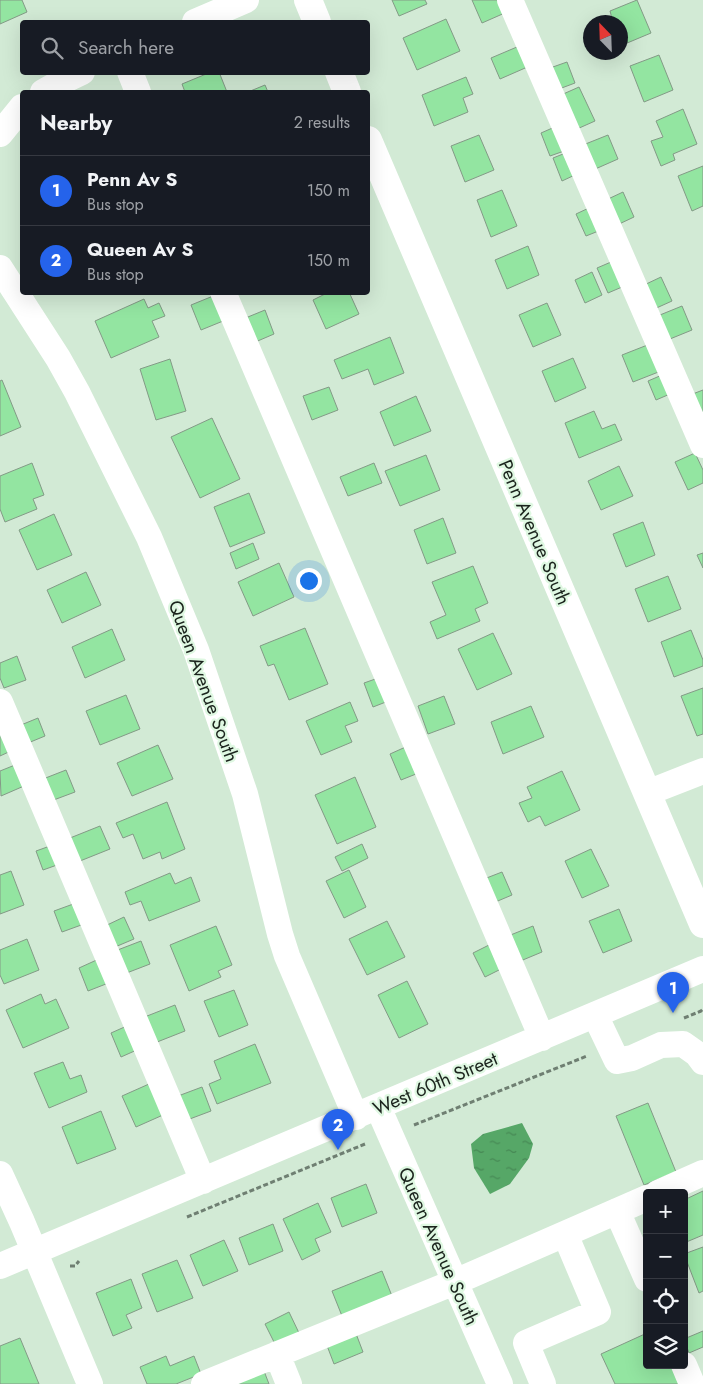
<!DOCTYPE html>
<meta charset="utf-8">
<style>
:root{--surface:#171b24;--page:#242831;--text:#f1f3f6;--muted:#9ea1a6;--line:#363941;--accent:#2563eb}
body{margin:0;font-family:Jost,sans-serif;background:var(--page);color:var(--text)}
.controls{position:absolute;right:15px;bottom:15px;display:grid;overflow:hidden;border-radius:5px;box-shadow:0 5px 20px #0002}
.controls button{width:45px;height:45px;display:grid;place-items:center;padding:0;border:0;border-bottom:1px solid var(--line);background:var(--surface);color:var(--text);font:25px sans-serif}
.compass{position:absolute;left:583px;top:15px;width:45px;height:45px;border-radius:50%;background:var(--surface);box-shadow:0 5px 20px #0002;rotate:337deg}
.you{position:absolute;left:308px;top:580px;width:18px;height:18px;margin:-12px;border:4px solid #fff;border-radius:50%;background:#1a73e8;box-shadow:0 0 0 8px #1a73e833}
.badge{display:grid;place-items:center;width:32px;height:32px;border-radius:50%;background:var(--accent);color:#fff;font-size:16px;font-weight:700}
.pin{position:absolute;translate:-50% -41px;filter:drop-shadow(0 1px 2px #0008)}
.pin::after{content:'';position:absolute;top:26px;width:18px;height:15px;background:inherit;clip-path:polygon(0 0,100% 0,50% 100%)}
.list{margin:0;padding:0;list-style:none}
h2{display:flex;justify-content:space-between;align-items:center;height:65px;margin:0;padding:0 20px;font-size:21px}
h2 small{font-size:16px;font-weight:400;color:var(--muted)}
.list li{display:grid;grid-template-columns:32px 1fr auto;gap:15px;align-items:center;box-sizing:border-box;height:70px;padding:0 20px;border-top:1px solid var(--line)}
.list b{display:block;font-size:19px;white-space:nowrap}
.list p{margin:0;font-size:16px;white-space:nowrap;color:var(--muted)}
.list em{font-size:16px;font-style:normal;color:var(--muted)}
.icon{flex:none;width:28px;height:28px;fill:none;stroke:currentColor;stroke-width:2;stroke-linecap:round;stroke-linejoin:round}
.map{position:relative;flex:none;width:703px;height:1384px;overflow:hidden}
.search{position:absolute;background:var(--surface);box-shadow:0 5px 20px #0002;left:20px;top:20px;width:350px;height:55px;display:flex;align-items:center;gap:12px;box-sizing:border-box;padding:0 18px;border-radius:5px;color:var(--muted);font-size:19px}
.panel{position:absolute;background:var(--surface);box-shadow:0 5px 20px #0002;left:20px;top:90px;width:350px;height:205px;border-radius:5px}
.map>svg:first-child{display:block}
.water{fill:url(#water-ripples)}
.building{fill:#93e5a1;stroke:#839a86}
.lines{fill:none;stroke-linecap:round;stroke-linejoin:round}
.path{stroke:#6f7f72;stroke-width:3;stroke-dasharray:5 2.5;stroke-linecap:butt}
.minor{stroke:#fff;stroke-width:26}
.major{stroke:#fff;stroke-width:28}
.labels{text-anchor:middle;stroke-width:4.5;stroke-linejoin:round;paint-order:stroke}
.street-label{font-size:19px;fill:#1b241d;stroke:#dff8e2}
</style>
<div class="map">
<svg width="703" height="1384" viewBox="0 0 703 1384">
<defs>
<pattern id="water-ripples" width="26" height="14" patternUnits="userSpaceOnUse" patternTransform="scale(1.25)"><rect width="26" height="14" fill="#56a767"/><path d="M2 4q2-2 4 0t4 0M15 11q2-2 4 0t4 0" fill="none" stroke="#468854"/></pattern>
</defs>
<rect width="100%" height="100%" fill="#d2ead5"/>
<path class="water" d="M522,1123L533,1144L529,1158L510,1184L490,1194L474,1168L471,1144L483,1134Z"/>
<path class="building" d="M0,0H22L27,12L0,24Z
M392,0H425L427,4L399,16Z
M472,0H502L507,12L482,23Z
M637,0L651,33L620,46V22H613L610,11Z
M446,19L460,51L417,70L403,38Z
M524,44L532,65L500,79L491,58Z
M659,55L673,90L644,102L630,66Z
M567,62L575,83L559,89L550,68Z
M211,72H219L227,92H185L182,84Z
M466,77L473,94L463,98L468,112L434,126L422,95Z
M265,85L268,92H248Z
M579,87L595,121L577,129L561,95Z
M683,109L697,144L673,154L675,160L661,166L651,141L663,137L656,121Z
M557,126L567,150L550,156L541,133Z
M479,135L494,170L465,182L451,146Z
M608,135L618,159L593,170L583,145Z
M568,152L577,174L562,181L553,158Z
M703,166V206L692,211L678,176Z
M502,190L517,226L491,237L477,200Z
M623,192L634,217L617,225L606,200Z
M591,207L601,230L586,236L576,214Z
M528,246L539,275L507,289L495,260Z
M611,262L622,287L608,293L597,268Z
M592,272L602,295L585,303L575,280Z
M661,277L672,301L652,310L642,286Z
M329,292H349L359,314L326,329L313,300Z
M218,294L228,319L201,330L191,305Z
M144,299L148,308L159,303L165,316L152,321L159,337L111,358L95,321Z
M547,303L561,335L533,347L519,315Z
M682,306L692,330L665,341L655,317Z
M265,310L274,334L253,343L243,319Z
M390,337L404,373L374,385L368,369L342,379L334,360Z
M650,344L661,371L633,382L622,355Z
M573,358L586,388L555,402L542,371Z
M170,359L186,411L156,420L140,369Z
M662,375L670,394L656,400L648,381Z
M2,380L21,427L0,436V381Z
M329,387L338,410L312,420L303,396Z
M703,390V427L690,395Z
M416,396L431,431L394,446L380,412Z
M594,411L602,429L615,424L622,440L579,458L565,423Z
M212,418L240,479L200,498L171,437Z
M695,453L703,470V483L688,490L675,462Z
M426,455L440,490L400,506L385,471Z
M32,463L44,495L33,499L37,509L5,522L0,509V476Z
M374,463L382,483L348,496L340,477Z
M619,466L633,496L601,510L588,481Z
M249,493L265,533L230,547L214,507Z
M54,514L72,555L37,570L19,530Z
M443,518L456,553L427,564L414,530Z
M643,522L655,555L626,567L613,534Z
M253,543L259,559L236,569L230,553Z
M703,553V568L697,555Z
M279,563L294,597L253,616L238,582Z
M473,566L488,603L475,609L480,621L437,639L430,622L446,615L432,582Z
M86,572L101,605L62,623L47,590Z
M668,576L681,609L648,622L635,589Z
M305,628L328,684L289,700L274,664L268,666L260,646Z
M112,629L125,660L85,678L72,647Z
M691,630L703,660V666L674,677L661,642Z
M493,633L512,674L477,690L458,649Z
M17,656L26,680L4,688L0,678V663Z
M381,677L391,700L373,707L364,683Z
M703,688V734L697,736L681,696Z
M126,695L140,729L100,745L86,711Z
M444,696L455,724L428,734L418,706Z
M350,702L358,721L345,726L352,742L321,755L306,721Z
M531,706L544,737L503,754L491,722Z
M38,718L45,736L28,743L21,725Z
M0,730L13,750L0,756Z
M158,745L173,779L132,796L117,763Z
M410,745L421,772L401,780L390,754Z
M15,765L24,786L1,796L0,771Z
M66,770L75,792L51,801L43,779Z
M562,771L580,810L545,826L540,816L528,822L519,803L532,798L527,787Z
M355,777L376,827L337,844L315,795Z
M167,802L185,849L162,859L160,852L143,859L133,834L123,838L116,823Z
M100,826L110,849L80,861L70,838Z
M362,844L368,858L342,871L335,857Z
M50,846L57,865L43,870L36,851Z
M591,849L609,886L582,898L565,861Z
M349,870L366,907L344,918L326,881Z
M11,871L24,905L0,914V875Z
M502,872L512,895L493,903L484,879Z
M170,873L175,884L191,877L200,901L149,921L141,901L130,905L125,892Z
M76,903L84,924L62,932L54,911Z
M619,909L632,941L603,953L589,921Z
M124,917L134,939L115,947L105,926Z
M387,921L405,957L367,975L349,939Z
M216,926L232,965L218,971L221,977L189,991L170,945Z
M533,926L542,952L518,962L508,936Z
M27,939L39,970L4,984L0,975V950Z
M141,941L150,964L124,974L115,951Z
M493,943L505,967L485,977L473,953Z
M101,958L111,982L88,991L79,968Z
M407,981L428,1024L399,1038L378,995Z
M234,990L248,1025L219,1037L204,1001Z
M41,994L45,1004L56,999L69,1028L23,1048L6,1010Z
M175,1005L185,1031L152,1044L142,1018Z
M129,1025L139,1049L121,1057L111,1033Z
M255,1044L271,1083L217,1104L209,1084L221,1079L214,1061Z
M63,1062L70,1079L81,1075L87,1092L49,1108L34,1073Z
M149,1084L163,1115L136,1127L122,1096Z
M202,1087L211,1111L187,1120L178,1096Z
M648,1103L676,1172L644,1185L616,1116Z
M101,1111L116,1149L77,1164L62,1127Z
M366,1184L377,1213L342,1227L331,1198Z
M703,1191V1235L684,1243V1200Z
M318,1203L331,1232L315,1239L320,1251L302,1260L283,1219Z
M273,1224L283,1251L249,1265L239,1238Z
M224,1240L238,1271L203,1286L190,1255Z
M703,1247V1291L699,1293L684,1254Z
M177,1260L193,1298L157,1312L142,1274Z
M382,1271L392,1296L342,1316L332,1291Z
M131,1279L142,1308L126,1315L132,1328L113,1336L96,1293Z
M289,1312L299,1333L275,1344L265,1324Z
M355,1331L363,1352L334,1364L326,1343Z
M703,1331V1347L689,1353L684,1339Z
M647,1333V1365H676L684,1384H615L601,1354Z
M20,1338L39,1384H0V1346Z
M166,1356L170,1366L194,1356L201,1374L176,1384H147L140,1367Z
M264,1371L269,1384H233Z"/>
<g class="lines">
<path class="path" d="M684,1018L701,1011L703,1009
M414,1125L587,1056
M187,1217L365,1144
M70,1266H75L79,1261"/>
<path class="minor" d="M510,0L703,445
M195,22L246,0
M130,72L138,92
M43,92L59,83L82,72
M0,134L22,107
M0,268L58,358L77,392L149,537L196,650L245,794L280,934L287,956L356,1117
M223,292L542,1038
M0,702L203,1181
M647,793L703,771
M595,1015L617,1061L632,1058L661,1045L683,1044L697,1054L703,1062
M378,1107L500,1384
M0,1174L22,1222L90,1384
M658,1193L703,1173
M617,1211L647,1279
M0,1266L703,969
M277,1354L289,1384
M684,1365L692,1384
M204,1384L455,1282L647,1198
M543,1384L526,1343L598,1312L565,1234"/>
<path class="major" d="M308,0L317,22
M339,72L347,92
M368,140L703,924"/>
</g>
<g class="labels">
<g class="street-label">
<text transform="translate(535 532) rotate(67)" y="7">Penn Avenue South</text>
<text transform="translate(204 681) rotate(70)" y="7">Queen Avenue South</text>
<text transform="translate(435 1083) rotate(-23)" y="7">West 60th Street</text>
<text transform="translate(439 1246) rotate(66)" y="7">Queen Avenue South</text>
</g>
</g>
</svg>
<div class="controls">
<button>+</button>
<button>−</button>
<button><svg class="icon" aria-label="locate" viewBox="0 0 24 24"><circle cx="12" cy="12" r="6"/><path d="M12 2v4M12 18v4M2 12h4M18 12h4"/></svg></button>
<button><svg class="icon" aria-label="layers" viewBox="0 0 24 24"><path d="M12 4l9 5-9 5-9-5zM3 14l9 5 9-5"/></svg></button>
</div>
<svg class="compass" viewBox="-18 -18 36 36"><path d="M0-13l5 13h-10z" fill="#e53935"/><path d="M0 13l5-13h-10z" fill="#9ea1a6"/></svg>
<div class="you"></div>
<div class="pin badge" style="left:673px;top:1013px">1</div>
<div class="pin badge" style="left:338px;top:1150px">2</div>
<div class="search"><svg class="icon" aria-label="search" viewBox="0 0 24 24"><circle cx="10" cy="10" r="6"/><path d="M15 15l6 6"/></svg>Search here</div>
<section class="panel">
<h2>Nearby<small>2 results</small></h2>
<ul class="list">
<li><span class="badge">1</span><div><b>Penn Av S</b><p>Bus stop</p></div><em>150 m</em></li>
<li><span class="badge">2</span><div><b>Queen Av S</b><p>Bus stop</p></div><em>150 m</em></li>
</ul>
</section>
</div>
